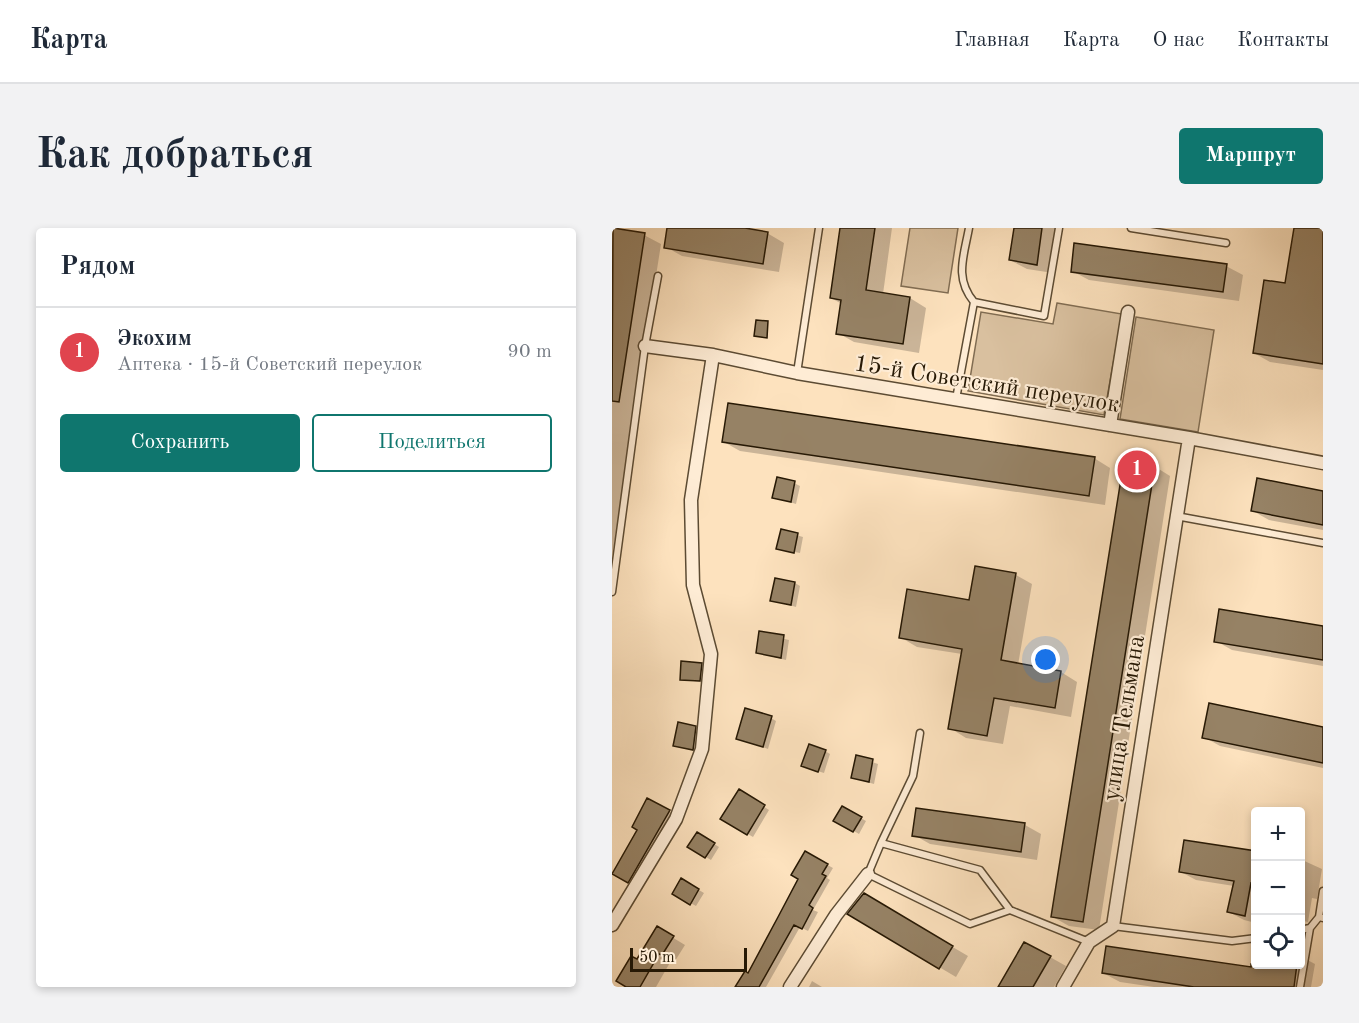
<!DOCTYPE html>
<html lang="ru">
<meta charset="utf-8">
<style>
:root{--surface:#fff;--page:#f2f2f3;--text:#1f2937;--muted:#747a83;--line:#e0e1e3;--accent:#0f766e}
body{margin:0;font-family:"Old Standard TT",serif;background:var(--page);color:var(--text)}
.controls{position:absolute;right:18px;bottom:18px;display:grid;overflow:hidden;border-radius:6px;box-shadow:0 3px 9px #0003}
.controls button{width:54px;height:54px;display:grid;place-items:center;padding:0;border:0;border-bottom:2px solid var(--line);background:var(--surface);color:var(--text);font:30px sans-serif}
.scale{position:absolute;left:18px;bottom:15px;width:117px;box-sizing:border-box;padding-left:6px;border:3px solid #271905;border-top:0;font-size:16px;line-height:21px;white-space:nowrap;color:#271905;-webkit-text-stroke:4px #feecd5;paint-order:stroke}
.you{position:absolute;left:434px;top:432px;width:21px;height:21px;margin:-15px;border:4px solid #fff;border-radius:50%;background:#1a73e8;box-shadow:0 0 0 9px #1a73e833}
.badge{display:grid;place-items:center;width:39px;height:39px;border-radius:50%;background:var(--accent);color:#fff;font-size:20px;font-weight:700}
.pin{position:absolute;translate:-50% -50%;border:3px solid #fff;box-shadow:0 2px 6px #0006}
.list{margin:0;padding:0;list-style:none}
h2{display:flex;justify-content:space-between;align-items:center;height:78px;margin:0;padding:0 24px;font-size:26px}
h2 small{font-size:20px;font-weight:400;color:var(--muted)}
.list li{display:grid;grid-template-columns:39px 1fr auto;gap:18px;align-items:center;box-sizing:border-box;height:90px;padding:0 24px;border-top:2px solid var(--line)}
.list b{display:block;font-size:22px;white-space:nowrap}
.list p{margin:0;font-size:20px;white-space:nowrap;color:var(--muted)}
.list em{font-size:20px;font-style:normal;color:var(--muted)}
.actions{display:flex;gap:12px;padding:18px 24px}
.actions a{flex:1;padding:14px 0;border:2px solid var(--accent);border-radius:6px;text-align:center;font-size:21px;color:var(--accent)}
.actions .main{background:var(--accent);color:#fff}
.icon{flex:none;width:33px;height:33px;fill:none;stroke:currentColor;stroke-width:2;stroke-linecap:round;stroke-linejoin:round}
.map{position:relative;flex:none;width:711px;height:759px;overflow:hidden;border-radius:6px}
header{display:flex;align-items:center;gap:36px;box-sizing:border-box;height:84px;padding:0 30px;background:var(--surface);border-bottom:2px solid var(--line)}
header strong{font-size:28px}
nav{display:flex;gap:33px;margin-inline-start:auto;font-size:21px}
.intro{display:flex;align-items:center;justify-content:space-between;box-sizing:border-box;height:144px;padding:0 36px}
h1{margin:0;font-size:42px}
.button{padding:15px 27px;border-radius:6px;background:var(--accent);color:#fff;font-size:21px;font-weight:700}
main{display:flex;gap:36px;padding:0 36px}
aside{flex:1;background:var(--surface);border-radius:6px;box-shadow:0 3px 9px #0003}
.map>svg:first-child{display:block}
.green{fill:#d9c09f;stroke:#806c52;stroke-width:1.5}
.shadow{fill:#0003}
.building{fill:#968265;stroke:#271905;stroke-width:1.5}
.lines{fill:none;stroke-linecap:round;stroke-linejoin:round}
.service-casing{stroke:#5c4b33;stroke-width:9}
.minor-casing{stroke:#5c4b33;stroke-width:15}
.service{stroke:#feecd5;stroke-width:6}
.minor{stroke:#feecd5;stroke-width:12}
.labels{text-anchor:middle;stroke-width:4.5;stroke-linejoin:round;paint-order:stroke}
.street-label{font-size:24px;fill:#271905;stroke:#feecd5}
</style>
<header>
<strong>Карта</strong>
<nav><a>Главная</a><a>Карта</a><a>О нас</a><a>Контакты</a></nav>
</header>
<div class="intro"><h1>Как добраться</h1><a class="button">Маршрут</a></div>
<main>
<aside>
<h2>Рядом<small></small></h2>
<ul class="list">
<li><span class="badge" style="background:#e0444e">1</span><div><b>Экохим</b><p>Аптека · 15-й Советский переулок</p></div><em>90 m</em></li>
</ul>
<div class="actions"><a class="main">Сохранить</a><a>Поделиться</a></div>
</aside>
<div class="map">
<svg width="711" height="759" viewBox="0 0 711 759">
<rect width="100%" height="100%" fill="#fde2be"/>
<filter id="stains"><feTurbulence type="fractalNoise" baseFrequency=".00333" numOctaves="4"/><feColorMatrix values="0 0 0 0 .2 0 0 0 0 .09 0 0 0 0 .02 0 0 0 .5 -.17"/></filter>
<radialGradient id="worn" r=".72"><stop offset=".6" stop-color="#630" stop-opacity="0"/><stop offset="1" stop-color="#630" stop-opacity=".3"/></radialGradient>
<path class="green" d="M298,0H346L336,65L289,58Z
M445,75L510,86L492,187L356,163L369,84L441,96Z
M524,89L602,102L586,204L508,191Z"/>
<path class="shadow" d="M57,0H124L155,5L172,15L167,44L70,28L54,19Z
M229,0H280L271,66L298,70L314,80L307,125L242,114L226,105L230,76L219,70Z
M403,0H448L441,45L415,41L398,32Z
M683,0H711V142L658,134L642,125L675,57Z
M3,2L32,7L49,16L0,330V18Z
M614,38L631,47L627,73L477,52L460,43Z
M156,95V110L144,108Z
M112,214L482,230L498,240L493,277L128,223Z
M542,238L558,248L487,702L457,698L441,689Z
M182,255L188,258L184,276L162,269Z
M711,263V302L657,292L641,283Z
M170,303L191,309L188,325L166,321Z
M404,347L420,356L406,437L449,444L465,454L459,489L398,478L391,516L354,510L338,500L350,426L305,419L288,409L358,374Z
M183,355L188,358L184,379L160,372Z
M711,400V438L620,422L604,413Z
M148,405L177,412L174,432L145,425Z
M89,436L95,439L93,455L70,451Z
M159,490L164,493L156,521L126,510Z
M83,499L89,502L86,524L63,517Z
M711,501V540L608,518L592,509Z
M213,523L218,526L212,545L196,540Z
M245,529L266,536L262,556L241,550Z
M127,563L157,582L141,609L110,591Z
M35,572L63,587L22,657L2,646L26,602Z
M231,580L254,593L247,606L223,592Z
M413,597L429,606L425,632L318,616L302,607Z
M86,606L107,619L99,632L77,619Z
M644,624V695L632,692L617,684L622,658L584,652L569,644Z
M194,625L221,640L215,650L218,652L201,682L206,684L196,703L188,699L154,759H125L137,747L188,650Z
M688,631L710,641L705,671L700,670L696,694L688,692Z
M70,652L92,665L84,678L62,666Z
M252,667L356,728L344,749L237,686Z
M45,700L73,717L63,733L60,731L44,759H17L25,733Z
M644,722V736H688V728L703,736L699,759H542L508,754L491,745L640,741Z
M438,729L454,738L442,759H388Z
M200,753L210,759H197Z"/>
<path class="building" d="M1,0L33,5L7,174L0,173Z
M55,0H133L156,4L151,36L52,20Z
M228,0H263L254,62L298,69L291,116L224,106L229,72L218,70Z
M402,0H430L425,37L397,32Z
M682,0H711V136L641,125L652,52L673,55Z
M462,15L615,36L611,64L459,44Z
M144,92L156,93L155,110L142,108Z
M116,175L483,229L477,268L110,214Z
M512,232L543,237L471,694L439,689Z
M165,249L183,253L179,274L160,270Z
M645,250L711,263V297L639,283Z
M169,301L186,305L182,325L164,321Z
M363,338L404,345L389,432L449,443L443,480L382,470L375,508L336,501L350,421L287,410L295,361L357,372Z
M163,350L183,354L179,377L158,373Z
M607,381L711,398V432L602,414Z
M147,403L172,407L169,430L144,425Z
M69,433L90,435L88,453L68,452Z
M597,475L711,499V535L590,510Z
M133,480L160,488L151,519L124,511Z
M66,494L84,498L81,522L61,518Z
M197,516L214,522L206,544L189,538Z
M244,527L261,531L257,554L239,550Z
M127,561L153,577L135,607L108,591Z
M35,570L58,582L16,655L0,646L25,602L20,599Z
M230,578L250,589L241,604L221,593Z
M304,580L413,595L409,624L300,608Z
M85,604L103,615L93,630L75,619Z
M572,612L644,623V656L639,655L633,688L615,684L622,653L567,644Z
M193,623L216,636L210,646L214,648L197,677L201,680L190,701L182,697L147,759H123L133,743L136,745L166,689L186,651L179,647Z
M69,650L87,661L78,677L60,666Z
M252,665L341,718L327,741L235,686Z
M45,698L62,708L50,727L47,726L28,759H14L4,753L19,728L25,731Z
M412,714L439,728L421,759H386Z
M494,718L639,739V736H685L682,759H582L490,745Z"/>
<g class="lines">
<g class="service-casing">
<path id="service" d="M519,0L614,15
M362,74L432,88L447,0
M185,145L207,0
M344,171L362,74C342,50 352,28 357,0
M564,288L711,315
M0,364L33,118L46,48
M269,615L301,548L308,505
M711,663L707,689L711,690
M398,682L358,696L256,646L269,615L368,642L398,682L477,714
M501,698L620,713L644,710
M688,702L698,700L707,689
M688,759L698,700"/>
</g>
<g class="minor-casing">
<path id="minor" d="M33,118L101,127L185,145L577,210L711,235
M498,197L516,84
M0,697L64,591L90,521L99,426L81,357L79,272L101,127
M178,759L224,687L256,646
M451,759L477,714L501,698L577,210"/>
</g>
<use href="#service" class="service"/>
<use href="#minor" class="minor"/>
</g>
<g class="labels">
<g class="street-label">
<text transform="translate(375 155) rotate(9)" y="8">15-й Советский переулок</text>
<text transform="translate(511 490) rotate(-81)" y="8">улица Тельмана</text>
</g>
</g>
<rect width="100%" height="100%" filter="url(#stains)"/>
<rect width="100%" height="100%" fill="url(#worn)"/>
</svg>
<div class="controls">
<button>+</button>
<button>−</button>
<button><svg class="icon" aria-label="locate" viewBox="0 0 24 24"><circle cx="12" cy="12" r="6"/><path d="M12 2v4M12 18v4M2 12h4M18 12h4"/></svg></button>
</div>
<div class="scale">50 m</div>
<div class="you"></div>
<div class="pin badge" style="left:525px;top:242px;background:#e0444e">1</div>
</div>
</main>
